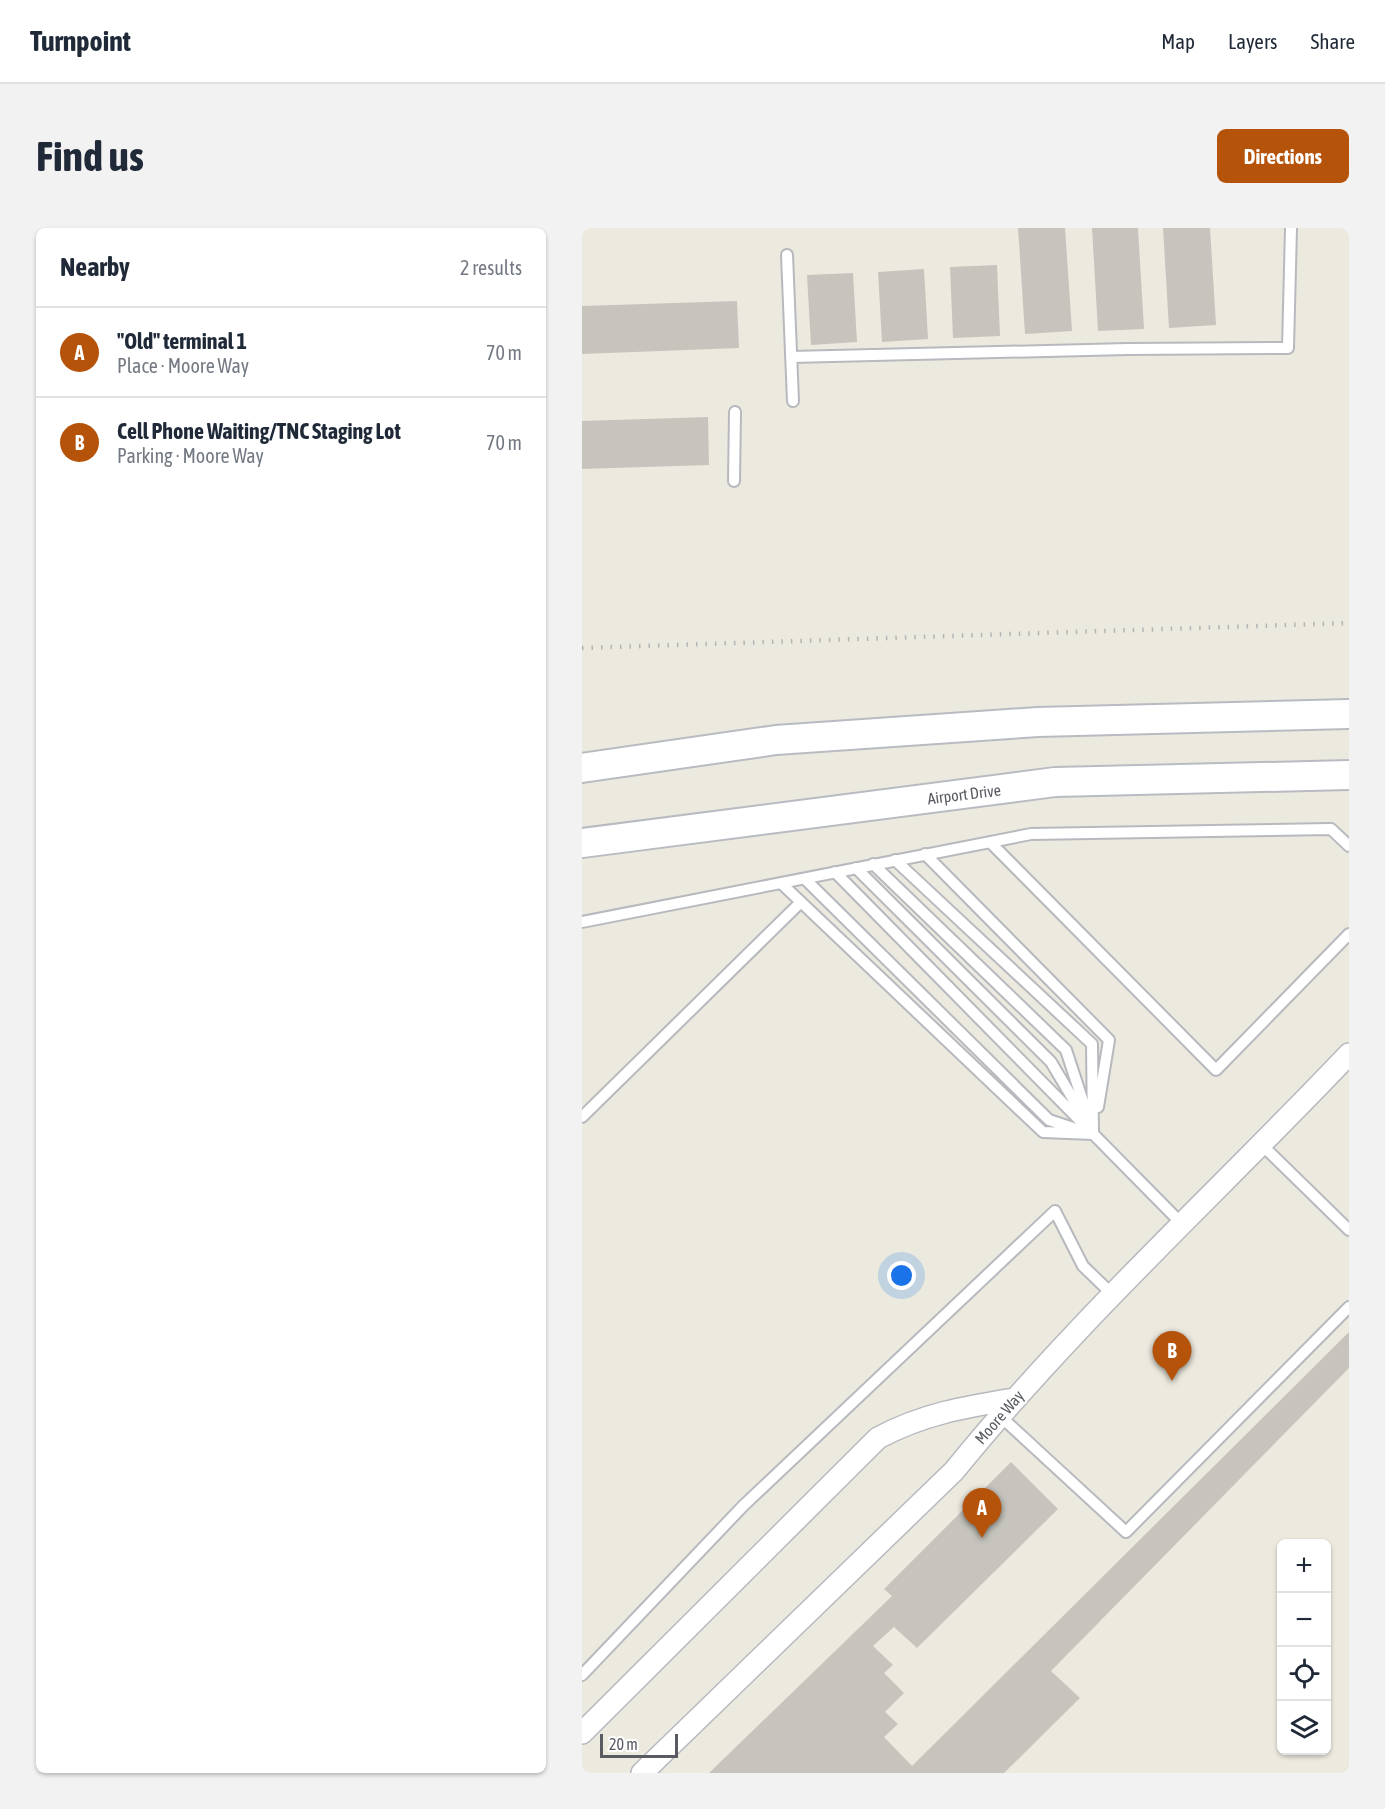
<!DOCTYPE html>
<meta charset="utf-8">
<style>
:root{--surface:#fff;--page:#f2f2f3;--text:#1f2937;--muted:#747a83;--line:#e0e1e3;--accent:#b45309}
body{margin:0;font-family:"Asap Condensed",sans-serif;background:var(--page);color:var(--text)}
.controls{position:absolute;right:18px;bottom:18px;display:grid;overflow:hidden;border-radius:9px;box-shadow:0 2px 4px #0004}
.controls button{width:54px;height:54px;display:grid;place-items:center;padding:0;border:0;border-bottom:2px solid var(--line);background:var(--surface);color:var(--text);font:30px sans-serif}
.scale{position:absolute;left:18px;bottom:15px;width:78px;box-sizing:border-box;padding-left:6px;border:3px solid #585b61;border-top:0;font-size:16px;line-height:21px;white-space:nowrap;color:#585b61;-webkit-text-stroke:4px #fff;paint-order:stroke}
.you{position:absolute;left:320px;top:1048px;width:21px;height:21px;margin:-15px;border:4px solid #fff;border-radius:50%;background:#1a73e8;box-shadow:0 0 0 9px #1a73e833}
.badge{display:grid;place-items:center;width:39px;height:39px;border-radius:50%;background:var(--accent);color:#fff;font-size:20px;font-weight:700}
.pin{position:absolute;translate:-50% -50px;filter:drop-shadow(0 2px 3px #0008)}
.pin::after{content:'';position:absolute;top:32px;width:21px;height:18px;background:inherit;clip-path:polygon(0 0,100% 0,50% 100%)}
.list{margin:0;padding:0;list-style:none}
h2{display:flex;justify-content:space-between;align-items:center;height:78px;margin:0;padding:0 24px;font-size:26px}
h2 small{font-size:20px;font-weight:400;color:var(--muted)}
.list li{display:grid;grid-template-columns:39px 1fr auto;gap:18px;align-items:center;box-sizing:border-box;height:90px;padding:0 24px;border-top:2px solid var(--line)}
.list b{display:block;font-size:22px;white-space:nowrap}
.list p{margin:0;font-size:20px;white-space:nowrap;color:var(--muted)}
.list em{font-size:20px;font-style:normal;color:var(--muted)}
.icon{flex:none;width:33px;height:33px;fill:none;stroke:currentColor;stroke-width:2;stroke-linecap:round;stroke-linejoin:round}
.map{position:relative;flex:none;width:767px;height:1545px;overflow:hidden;border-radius:9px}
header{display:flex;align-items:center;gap:36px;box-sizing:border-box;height:84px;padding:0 30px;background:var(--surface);border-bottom:2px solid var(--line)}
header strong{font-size:28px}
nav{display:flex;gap:33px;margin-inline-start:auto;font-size:21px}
.intro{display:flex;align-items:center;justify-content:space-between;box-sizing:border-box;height:144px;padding:0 36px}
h1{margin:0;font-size:42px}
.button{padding:15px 27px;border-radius:9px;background:var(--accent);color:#fff;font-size:21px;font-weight:700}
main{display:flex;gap:36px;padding:0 36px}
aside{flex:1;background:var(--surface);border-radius:9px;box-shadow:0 2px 4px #0004}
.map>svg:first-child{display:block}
.building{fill:#c6c4bd}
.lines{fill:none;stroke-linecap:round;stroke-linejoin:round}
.lane-casing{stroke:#b7b9bf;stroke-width:14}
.street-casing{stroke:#b7b9bf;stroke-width:24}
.secondary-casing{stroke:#b8bbc2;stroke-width:32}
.lane{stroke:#fff;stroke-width:10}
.street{stroke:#fff;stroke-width:21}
.secondary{stroke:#fff;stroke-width:28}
.rail{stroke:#b3b4b4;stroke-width:4.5;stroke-dasharray:1.5 8;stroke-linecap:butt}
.labels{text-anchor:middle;stroke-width:4.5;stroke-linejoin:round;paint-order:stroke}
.street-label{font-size:16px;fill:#585b61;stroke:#fff}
</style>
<header>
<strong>Turnpoint</strong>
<nav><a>Map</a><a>Layers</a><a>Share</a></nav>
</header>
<div class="intro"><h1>Find us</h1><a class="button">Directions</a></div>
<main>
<aside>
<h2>Nearby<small>2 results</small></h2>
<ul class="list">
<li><span class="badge">A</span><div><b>&quot;Old&quot; terminal 1</b><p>Place · Moore Way</p></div><em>70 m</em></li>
<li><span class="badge">B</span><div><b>Cell Phone Waiting/TNC Staging Lot</b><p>Parking · Moore Way</p></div><em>70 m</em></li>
</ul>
</aside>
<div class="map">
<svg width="767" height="1545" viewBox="0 0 767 1545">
<rect width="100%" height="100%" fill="#eceadf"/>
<path class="building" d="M436,0H483L490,103L443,106Z
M510,0H556L562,101L516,103Z
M581,0H628L634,97L587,100Z
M415,37L418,108L371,110L368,39Z
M342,41L346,111L300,114L296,44Z
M271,45L275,114L229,117L225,47Z
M155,73L157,120L0,126V78Z
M126,189L127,237L0,241V193Z
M767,1104V1140L469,1443L498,1470L422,1545H127L310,1368L302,1361L429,1234L476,1281L335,1420L312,1399L291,1418L311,1437L302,1445L322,1465L303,1484L316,1496L302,1509L330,1538Z"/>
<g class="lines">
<g class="lane-casing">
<path id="lane" d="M205,27L211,173
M209,129L546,121L706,120L709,0
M152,253L153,184
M408,614L634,842L767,706
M343,626L527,812L516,879
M313,632L510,816L511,906
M291,636L484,822L505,886
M274,640L469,834L504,893
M253,644L599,995
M223,651L467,892L497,902
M200,656L461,904L511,906
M0,694L449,606L749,601L767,618
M0,889L219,674
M680,917L767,1002
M417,1187L544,1304L767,1079
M0,1447L161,1278L473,983L501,1038L531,1067"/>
</g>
<g class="street-casing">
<path id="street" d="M0,1505L296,1210C341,1186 382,1179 432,1171
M60,1545L372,1243C493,1094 635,965 767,826"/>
</g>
<g class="secondary-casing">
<path id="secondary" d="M0,540L194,512L456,494L767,486
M0,615L473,554L767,547"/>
</g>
<use href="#lane" class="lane"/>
<use href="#street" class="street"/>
<use href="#secondary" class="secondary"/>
<path class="rail" d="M0,420L767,395"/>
</g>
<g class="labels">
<g class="street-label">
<text transform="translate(382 566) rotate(-7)" y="6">Airport Drive</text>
<text transform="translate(417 1189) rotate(-49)" y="6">Moore Way</text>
</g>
</g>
</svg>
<div class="controls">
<button>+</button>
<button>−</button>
<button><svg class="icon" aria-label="locate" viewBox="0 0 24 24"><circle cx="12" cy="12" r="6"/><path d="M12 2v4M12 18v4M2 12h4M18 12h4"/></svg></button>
<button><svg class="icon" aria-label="layers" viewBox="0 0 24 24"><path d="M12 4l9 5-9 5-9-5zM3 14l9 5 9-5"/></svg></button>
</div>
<div class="scale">20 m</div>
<div class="you"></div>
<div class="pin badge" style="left:400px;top:1310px">A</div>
<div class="pin badge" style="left:590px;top:1153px">B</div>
</div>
</main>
